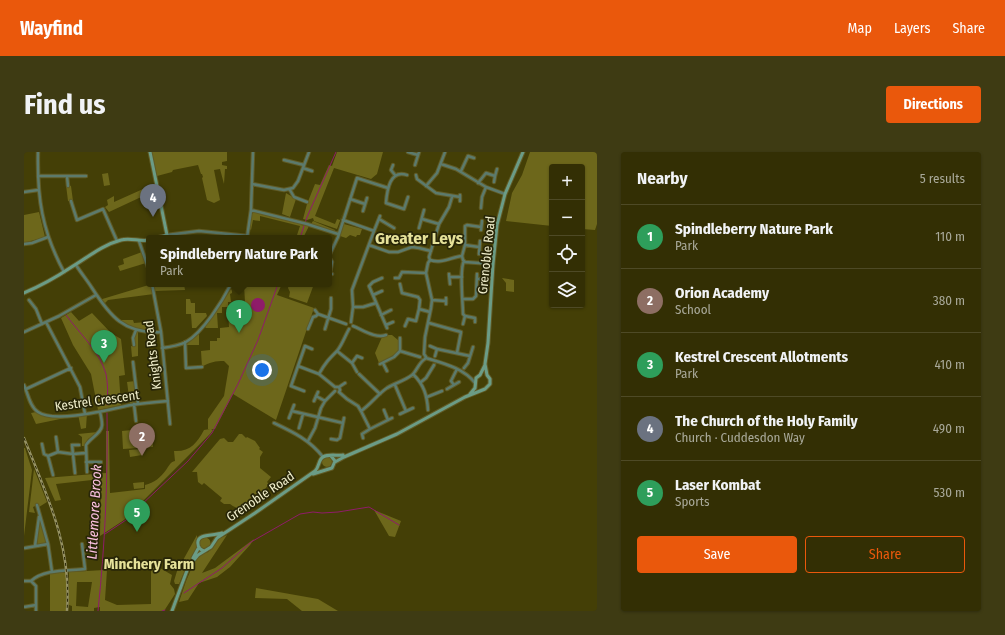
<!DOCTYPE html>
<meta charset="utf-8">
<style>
:root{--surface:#332f04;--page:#3e3b13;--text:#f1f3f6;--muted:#a9a99a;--line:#4e4a26;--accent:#ea580c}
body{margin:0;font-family:"Fira Sans Condensed",sans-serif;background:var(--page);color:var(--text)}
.controls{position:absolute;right:12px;top:12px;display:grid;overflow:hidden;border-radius:4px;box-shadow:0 1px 3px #0004}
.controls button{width:36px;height:36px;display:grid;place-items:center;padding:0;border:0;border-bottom:1px solid var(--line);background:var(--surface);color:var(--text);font:20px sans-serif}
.you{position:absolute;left:238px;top:218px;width:14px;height:14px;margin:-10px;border:3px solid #fff;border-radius:50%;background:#1a73e8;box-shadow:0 0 0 6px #1a73e833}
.badge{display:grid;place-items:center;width:26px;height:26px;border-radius:50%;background:var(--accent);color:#fff;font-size:13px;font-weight:700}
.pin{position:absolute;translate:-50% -33px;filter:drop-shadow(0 1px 2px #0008)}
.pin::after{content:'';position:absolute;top:21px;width:14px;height:12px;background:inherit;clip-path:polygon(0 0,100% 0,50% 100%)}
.popup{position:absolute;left:122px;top:83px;width:186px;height:52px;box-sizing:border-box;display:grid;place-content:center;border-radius:4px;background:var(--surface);filter:drop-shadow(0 1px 3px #0005);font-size:13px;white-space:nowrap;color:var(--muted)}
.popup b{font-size:15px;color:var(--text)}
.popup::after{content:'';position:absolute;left:50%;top:100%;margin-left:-8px;border:8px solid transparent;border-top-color:var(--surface)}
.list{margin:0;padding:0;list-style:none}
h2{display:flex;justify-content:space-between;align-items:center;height:52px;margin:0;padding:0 16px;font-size:17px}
h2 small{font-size:13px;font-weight:400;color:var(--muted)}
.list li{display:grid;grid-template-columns:26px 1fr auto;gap:12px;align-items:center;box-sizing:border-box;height:64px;padding:0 16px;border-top:1px solid var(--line)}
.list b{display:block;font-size:15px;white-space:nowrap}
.list p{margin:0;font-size:13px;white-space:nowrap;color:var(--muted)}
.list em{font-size:13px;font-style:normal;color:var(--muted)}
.actions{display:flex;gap:8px;padding:12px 16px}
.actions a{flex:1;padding:9px 0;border:1px solid var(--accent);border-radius:4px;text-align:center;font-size:14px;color:var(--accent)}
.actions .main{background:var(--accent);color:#fff}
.icon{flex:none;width:22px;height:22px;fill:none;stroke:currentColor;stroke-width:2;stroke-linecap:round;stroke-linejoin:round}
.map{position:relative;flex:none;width:573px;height:459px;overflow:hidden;border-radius:4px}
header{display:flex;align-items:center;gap:24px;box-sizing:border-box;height:56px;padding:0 20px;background:var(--accent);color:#fff}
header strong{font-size:19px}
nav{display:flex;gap:22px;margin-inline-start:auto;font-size:14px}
.intro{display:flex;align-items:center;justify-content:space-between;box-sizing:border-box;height:96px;padding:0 24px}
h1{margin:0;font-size:28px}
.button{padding:10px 18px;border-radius:4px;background:var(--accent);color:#fff;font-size:14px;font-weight:700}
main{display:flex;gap:24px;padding:0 24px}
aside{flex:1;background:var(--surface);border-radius:4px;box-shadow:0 1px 3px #0004}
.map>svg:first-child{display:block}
.green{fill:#6d671b;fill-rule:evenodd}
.water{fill:#8f1c69}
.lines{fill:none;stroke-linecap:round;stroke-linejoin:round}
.stream{stroke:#8f1c69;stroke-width:1}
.street-casing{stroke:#605b26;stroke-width:4.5}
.secondary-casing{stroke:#605b26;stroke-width:5}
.street{stroke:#5c7a6c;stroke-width:2.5}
.secondary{stroke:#6b9c86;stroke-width:3}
.rail-casing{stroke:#969264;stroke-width:2.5}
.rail{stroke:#282608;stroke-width:1;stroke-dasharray:3;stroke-linecap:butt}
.labels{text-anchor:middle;stroke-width:3.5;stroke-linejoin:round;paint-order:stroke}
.street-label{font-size:13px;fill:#f0eecb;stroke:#282608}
.water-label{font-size:14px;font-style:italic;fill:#fbc0e0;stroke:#282608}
.quarter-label{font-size:15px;font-weight:bold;fill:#e5e199;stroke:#282608}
.district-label{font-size:17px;font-weight:bold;fill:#e5e199;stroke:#282608}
</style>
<header>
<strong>Wayfind</strong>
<nav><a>Map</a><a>Layers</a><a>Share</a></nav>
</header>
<div class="intro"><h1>Find us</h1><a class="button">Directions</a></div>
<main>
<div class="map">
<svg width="573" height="459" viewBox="0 0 573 459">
<rect width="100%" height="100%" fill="#443f06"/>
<path class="green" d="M127,0H203V9L198,10V13L203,14V17H201L200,32L196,17L190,18L196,48L190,51L183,48L178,26L179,25L178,22H177L174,13L149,18L148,20L133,24Z
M313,0H359L353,22L347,27L310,16L291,64L311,72L313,67L316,68L321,55L313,77L290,69L289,66L283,68L279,67L283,52L291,32L296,33L305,13L308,14Z
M506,0H573V72L571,78L558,77V15H528V74L482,69L488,41L498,23Z
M84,21L86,33L80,34L78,22Z
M42,33L47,34L49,49H44Z
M128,33L131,42L115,46L85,60L81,55L84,53L83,48L90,44V50Z
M262,41L272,47L266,65L258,62Z
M15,60L21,85L0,91V63Z
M230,60L277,72V73L285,74L279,86H272L276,74L236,64V69L229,68L227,78L226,77L228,62Z
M289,69L311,78L310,80L287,72Z
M320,72L338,77L336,83H333L332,85L326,83L322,86L316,84Z
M118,100L122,111L96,119L94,114L100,112L99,107Z
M478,126L490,128V140L482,139V131Z
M128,132H160L161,138L130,139V142L84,148L79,153L75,148Z
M223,132H254L252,138L254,132H258L253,143L290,156L252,268L209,242L191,277H187L189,278L187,281L100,368L76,384L77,327L32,332L37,348L31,349L21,326L82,321V279H85L86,341L121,337V333C130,331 137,325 142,318C145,314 146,310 151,309L150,299C166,300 173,291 180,278L186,277H184V267L200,244L205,214L200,209C192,209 185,210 178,215L177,199L186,198V189H193V186H196V176L205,175L204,159L218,158V150H221L220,133Z
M265,132H290L283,151L265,145L266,140L264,136Z
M207,137L208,139V141L206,142L207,150H204V155H198V161H193L194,176H182L180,174L197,153Z
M162,147H166L167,151H171V161H182L183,164L172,176H168L167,162H162Z
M47,160L55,169L68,161L87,181L97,187L101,223L95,224L97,253L74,258L67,222L49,193L37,166Z
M93,168H109L110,171L122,170L124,180L114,179V204L108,205L107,194L111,195L110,178Z
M175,182V193H163V192Z
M362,183H368L374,188L376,199L356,212L355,211L351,201L358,185Z
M111,229L113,251L106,252L103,230Z
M12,260C21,266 30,265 41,264V266L12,272L7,261Z
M63,261L62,276L57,277L54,262Z
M128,276L129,295L99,297L98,279Z
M74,280L64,287L60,294H58V285L54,282Z
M215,282H218L222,286L223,285L231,289L236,296L235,297L239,300L236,305V316L247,325L243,330L245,332C236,343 223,366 206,352H200L196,349L198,346L180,331L178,333L174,330L173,320H168L196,287L200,286L204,290H209Z
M0,296H1L8,318L0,384Z
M117,297L118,303L106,305L105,298Z
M298 310a5 5 0 1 1 10 0a5 5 0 1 1-10 0Z
M10,317L23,350L15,355L14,353L9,355L11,361L5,360Z
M120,330V336L110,337L109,331Z
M350,358L377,369L371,385L365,384Z
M15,371H17L22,390L20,392L13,393Z
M173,383V397L162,416L155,432H151L150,429L153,419Z
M203,383L178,421L191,416L230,387L226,393L206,415L193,425L175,431L164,448L155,450L162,429L171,408L176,403L184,400L189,396L194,387Z
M175.5 391a5.5 5.5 0 1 1 11 0a5.5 5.5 0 1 1-11 0Z
M127,416H136L148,423L146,432L150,437L151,442L140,459H76V455L70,456V459H48V454L45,453V420L80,418H83L81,448L93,453L127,452ZM53,430H68L64,455L52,454Z
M32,421H42V459H26V422Z
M232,436L294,447L314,459H278L263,447L231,446Z"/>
<path class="water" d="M227 153a7 7 0 1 1 14 0a7 7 0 1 1-14 0Z"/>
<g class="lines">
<path class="stream" d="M276,86L283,65L312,0
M42,163C56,182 76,200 82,222C84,232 84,243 83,253
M81,382L108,364L116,354L164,309L188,281L214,232L234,188L254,132
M160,441L198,416L227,390L276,362L289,360L298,361L314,360L345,355L375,373
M74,459C81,393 84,327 83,261
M138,459L141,458"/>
<g class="street-casing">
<path id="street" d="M14,0C13,46 18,79 40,120
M384,0L394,3
M260,8L280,13
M417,12L432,17L462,35L481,42
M369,13L367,18L371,23
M391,13L395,0
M279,16L288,19
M437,19L444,4L450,6
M383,23C366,17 363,38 362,51L380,57L384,45
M392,23L393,27L412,41L436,45
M14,24H62
M43,24L44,34
M470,30L471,24L473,17
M454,31L462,21L471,24
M228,32L260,38L269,36L274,29L285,0
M402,34L413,21L421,0
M266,38L270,45L283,50
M0,40L14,38
M326,47L341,52
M47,49L53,68L79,57L93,89
M436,49V43
M457,56L458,45L462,35
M227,58L283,72L314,82
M339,59L343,46
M355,67L370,76
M398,67L415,72
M319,68L350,79L328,138L329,155L327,170
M395,76L400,58
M457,78L458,69
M350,79L356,64
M143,83L175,79L224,84
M223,86L227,58L229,0
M115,89L125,118
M0,92L8,91L24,85
M345,93L365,100H374L388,95L395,96L407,99
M441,93L455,95
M455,102L456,89
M305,104L314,85L333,26L364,36
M438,104L441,93V74L443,73L457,75
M305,105L308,110L306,121L308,122
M406,108L405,105L415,72L425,55L428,45
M406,108C417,112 428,105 438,104L439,108L441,110L469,112
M52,113C57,121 63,128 68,136C86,164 100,182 137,180
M425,122L426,132
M426,125H438
M358,126L349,130L345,134L363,176
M371,126H375L378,120L402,121
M453,127H459
M128,132L137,180L146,272
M376,132L378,141L394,145L396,148L395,157
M349,143L358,139
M422,146V152
M439,147H449L452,144L453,122
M5,148L12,157L18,172
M408,148L422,149
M329,155H339L352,151
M291,158L294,162
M294,162L322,172
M357,163L367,158
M441,164L451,166V170
M22,170L56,235L61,262
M405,171L437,180L433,201
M439,172L441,164L439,162C439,151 435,117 440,109
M362,173L369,170
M329,174C339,178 352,187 362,183
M381,174L384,167L392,169L395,157L406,160
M284,177L289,165L292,164L294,162
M301,177L307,157V146
M0,180L35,164L72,143
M161,190L162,216L178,215
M110,193L109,186L112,178
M406,194L413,197
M138,196C146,195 154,194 162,190C179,180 198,150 207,132
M288,197L281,194L274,214L295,222
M313,199L328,211L333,220
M376,199V186
M411,204L413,197L446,204
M402,206C418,211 440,216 451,231
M109,210L114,252
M328,211L333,204L338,206
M359,211L363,219
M356,212L370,205L376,199L396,205
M274,214L267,234L280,239
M440,216L444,211L449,195
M335,222L356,242
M389,222C400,233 403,243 404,258
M397,230L402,226L410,213
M0,233C4,242 6,255 14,260C31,272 87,257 107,253C119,251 131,250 144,249
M371,233L382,259
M430,233L427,229L433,217
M315,235L321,231
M2,237L47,216
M423,237L435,230
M315,240L323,247L334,254L337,259C347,252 354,242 363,236C371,231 380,229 388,223C393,219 395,210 401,207L402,205L400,202L401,185L407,156L408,148L402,121L404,111L406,108
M315,240L316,238L315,235H311L295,222C301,211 305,207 313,199C318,193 321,184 325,177
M292,244L301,249
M403,245L418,239
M290,249L294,240
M110,252L112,269
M360,258L364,268
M268,259L319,271
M337,259L346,277L368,266
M376,262L389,256
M265,266L270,253
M250,271C269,280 286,288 299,305
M275,276L279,262
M32,285L34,300
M339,286L338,282L346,277
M307,287L313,288L316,286L320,266
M284,289L291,276L297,256L301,249L311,239
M18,292L20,302L24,304L29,323
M24,304L34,300L49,302L61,301
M62,310H77
M63,320L62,293C66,286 78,281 78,273C78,269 77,264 76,260
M51,321L48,293H55
M13,353L24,392L28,420
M11,394L15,365
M1,396L24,392
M0,429H7
M7,429C20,417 44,419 61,417L58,392
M7,429L12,434V459
M0,455L12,453"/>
</g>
<g class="secondary-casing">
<path id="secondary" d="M126,0L143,83L133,86
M0,141C16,134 31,126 46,116C63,106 78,93 97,88C106,85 116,90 125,88
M446,242L451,236L452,226L456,223L461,213
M311,310L320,305L373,282L441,245L461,237L466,232V227L463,223L461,212L464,191L469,112L473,73L481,42L499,0
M289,322L308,316L311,309L307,304
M180,399C177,398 174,396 174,392C172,381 190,384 198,381
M169,406L175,395
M165,414L174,403L187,395L193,386L231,361L291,319C295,315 294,311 297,307C300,301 313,304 319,303
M148,459L165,413"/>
</g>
<use href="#street" class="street"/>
<use href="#secondary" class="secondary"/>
<g class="rail-casing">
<path id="rail" d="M0,286C23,344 48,394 43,459"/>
</g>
<use href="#rail" class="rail"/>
</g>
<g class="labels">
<g class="street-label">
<text transform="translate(462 103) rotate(-84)" y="5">Grenoble Road</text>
<text transform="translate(128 203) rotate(-97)" y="5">Knights Road</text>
<text transform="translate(73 248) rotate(-8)" y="5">Kestrel Crescent</text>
<text transform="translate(236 344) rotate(-34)" y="5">Grenoble Road</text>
</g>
<g class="water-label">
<text transform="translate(70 360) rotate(-87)" y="5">Littlemore Brook</text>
</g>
<g class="quarter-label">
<text x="125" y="417">Minchery Farm</text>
</g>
<g class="district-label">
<text x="395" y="92">Greater Leys</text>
</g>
</g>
</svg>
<div class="controls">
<button>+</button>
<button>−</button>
<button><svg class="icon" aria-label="locate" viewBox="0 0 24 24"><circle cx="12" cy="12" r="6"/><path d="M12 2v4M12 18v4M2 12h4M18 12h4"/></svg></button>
<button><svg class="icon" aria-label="layers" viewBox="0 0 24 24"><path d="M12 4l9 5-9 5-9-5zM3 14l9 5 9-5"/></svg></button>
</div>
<div class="you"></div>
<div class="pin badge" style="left:215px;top:181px;background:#2e9e5b">1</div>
<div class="popup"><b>Spindleberry Nature Park</b>Park</div>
<div class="pin badge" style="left:118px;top:304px;background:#8d6e63">2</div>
<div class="pin badge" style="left:80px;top:211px;background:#2e9e5b">3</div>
<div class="pin badge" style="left:129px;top:65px;background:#6b7280">4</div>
<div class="pin badge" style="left:113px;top:380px;background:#2e9e5b">5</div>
</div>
<aside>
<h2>Nearby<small>5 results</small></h2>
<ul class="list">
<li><span class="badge" style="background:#2e9e5b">1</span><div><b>Spindleberry Nature Park</b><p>Park</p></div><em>110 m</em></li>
<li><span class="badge" style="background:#8d6e63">2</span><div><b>Orion Academy</b><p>School</p></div><em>380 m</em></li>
<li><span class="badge" style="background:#2e9e5b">3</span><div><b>Kestrel Crescent Allotments</b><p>Park</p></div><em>410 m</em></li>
<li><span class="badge" style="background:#6b7280">4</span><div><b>The Church of the Holy Family</b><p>Church · Cuddesdon Way</p></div><em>490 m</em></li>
<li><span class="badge" style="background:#2e9e5b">5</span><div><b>Laser Kombat</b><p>Sports</p></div><em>530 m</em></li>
</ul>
<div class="actions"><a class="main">Save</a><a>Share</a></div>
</aside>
</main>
